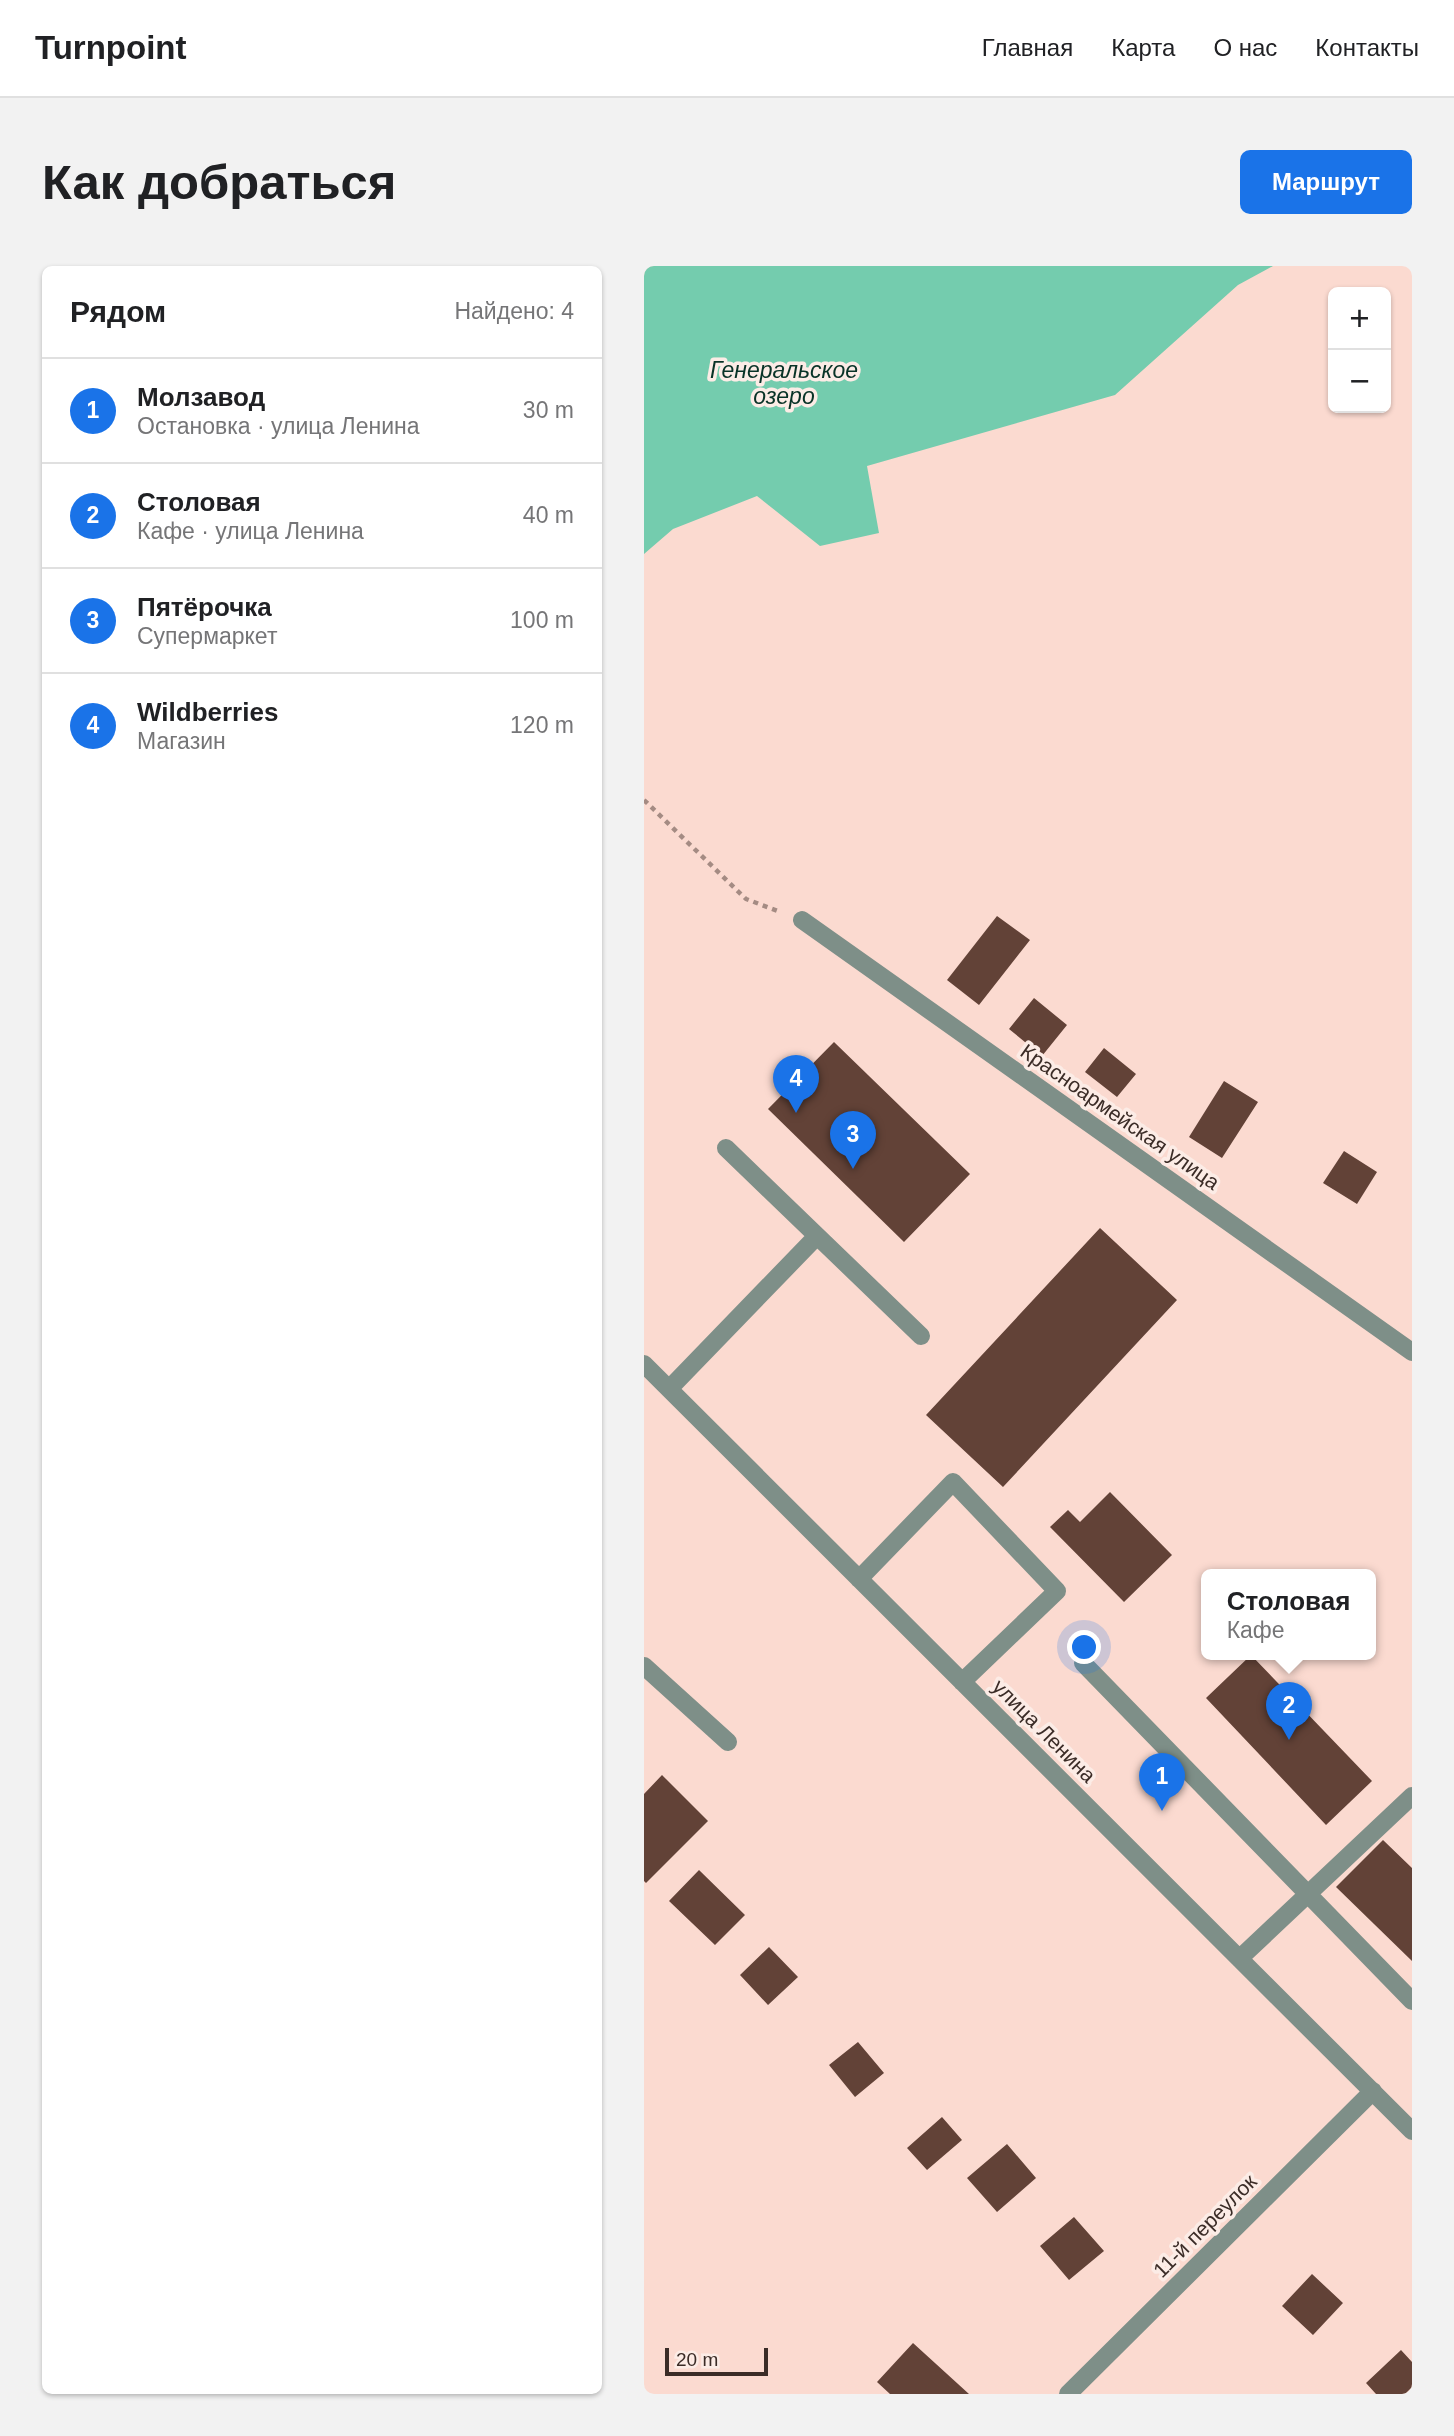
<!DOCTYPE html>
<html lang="ru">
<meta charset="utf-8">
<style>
:root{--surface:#fff;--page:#f2f2f2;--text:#202124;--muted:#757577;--line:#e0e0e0;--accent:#1a73e8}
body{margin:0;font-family:Arial,sans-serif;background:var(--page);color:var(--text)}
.controls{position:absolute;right:21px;top:21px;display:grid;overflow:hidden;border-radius:10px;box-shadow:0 2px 5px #0004}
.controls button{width:63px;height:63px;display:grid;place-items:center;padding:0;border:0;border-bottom:2px solid var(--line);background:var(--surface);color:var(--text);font:35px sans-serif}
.scale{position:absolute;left:21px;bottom:18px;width:103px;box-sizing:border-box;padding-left:7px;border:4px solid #3b2c27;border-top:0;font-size:19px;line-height:24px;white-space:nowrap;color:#3b2c27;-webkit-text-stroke:5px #fcece6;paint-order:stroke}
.you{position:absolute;left:441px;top:1382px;width:24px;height:24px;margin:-18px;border:5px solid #fff;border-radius:50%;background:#1a73e8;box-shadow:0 0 0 10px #1a73e833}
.badge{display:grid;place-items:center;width:46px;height:46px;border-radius:50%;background:var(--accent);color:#fff;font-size:23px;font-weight:700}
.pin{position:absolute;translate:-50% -58px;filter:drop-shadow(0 2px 4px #0008)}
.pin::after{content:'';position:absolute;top:37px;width:24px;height:21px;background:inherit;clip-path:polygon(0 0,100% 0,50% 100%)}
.popup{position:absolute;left:557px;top:1303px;width:175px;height:91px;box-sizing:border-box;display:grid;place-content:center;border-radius:10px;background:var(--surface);filter:drop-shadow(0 2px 5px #0005);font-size:23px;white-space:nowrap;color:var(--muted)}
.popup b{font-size:26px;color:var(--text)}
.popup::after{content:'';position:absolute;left:50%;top:100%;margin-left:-14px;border:14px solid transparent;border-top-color:var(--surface)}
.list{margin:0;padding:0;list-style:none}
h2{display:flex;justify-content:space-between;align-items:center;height:91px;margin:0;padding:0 28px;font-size:30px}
h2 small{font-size:23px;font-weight:400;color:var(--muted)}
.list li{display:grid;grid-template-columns:46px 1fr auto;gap:21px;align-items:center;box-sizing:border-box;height:105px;padding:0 28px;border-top:2px solid var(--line)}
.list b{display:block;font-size:26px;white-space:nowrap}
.list p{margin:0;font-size:23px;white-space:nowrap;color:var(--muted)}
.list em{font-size:23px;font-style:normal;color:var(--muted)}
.map{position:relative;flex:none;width:768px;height:2128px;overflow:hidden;border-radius:10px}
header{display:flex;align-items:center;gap:42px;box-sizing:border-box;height:98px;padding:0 35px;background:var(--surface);border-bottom:2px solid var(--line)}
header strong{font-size:33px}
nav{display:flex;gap:38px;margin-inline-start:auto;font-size:24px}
.intro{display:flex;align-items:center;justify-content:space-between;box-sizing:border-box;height:168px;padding:0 42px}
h1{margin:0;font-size:49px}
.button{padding:18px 32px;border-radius:10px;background:var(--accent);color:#fff;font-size:24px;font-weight:700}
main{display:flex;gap:42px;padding:0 42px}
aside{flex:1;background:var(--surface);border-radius:10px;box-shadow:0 2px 5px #0004}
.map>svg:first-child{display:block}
.water{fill:#74ccae}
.building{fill:#624237}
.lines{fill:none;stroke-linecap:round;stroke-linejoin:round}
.path{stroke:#a48b83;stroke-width:4.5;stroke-dasharray:5 5;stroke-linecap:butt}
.minor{stroke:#7e8f88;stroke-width:18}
.labels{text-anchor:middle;stroke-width:7;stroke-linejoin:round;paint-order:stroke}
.street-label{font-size:21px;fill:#3b2c27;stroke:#fcece6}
.water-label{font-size:23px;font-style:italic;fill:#093327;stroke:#fcece6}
</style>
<header>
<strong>Turnpoint</strong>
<nav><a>Главная</a><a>Карта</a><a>О нас</a><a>Контакты</a></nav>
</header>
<div class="intro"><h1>Как добраться</h1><a class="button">Маршрут</a></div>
<main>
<aside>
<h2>Рядом<small>Найдено: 4</small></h2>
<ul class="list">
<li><span class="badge">1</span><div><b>Молзавод</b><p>Остановка · улица Ленина</p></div><em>30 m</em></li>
<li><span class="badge">2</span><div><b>Столовая</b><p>Кафе · улица Ленина</p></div><em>40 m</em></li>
<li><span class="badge">3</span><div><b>Пятёрочка</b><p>Супермаркет</p></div><em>100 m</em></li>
<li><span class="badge">4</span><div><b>Wildberries</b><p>Магазин</p></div><em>120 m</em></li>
</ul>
</aside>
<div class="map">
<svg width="768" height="2128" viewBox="0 0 768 2128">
<rect width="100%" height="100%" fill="#fbdad0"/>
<path class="water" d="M0,0H629L594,19L471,129L223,200L235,267L176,280L113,230L29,263L0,288Z"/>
<path class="building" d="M353,650L386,674L335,739L303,714Z
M390,732L423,759L398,790L365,763Z
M190,776L326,908L260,976L124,843Z
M460,782L492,808L473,831L441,806Z
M580,815L614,836L578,892L545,871Z
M700,885L733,906L713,938L679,917Z
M456,962L533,1034L359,1221L282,1149Z
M466,1226L528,1289L480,1336L406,1261L424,1244L436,1256Z
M607,1389L728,1515L682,1559L562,1432Z
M18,1509L64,1555L2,1617L0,1615V1528Z
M739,1574L768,1602V1695L692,1621Z
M55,1604L101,1649L71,1679L25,1635Z
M125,1681L154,1711L124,1739L96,1709Z
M214,1776L240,1807L211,1831L185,1799Z
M298,1851L318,1874L283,1904L263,1882Z
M363,1878L392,1912L353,1946L323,1912Z
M430,1951L460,1985L425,2014L396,1980Z
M668,2008L699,2037L669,2069L638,2040Z
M269,2077L325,2128H246L233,2116Z
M757,2084L768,2096V2121L761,2128H732L722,2117Z"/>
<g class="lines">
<path class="path" d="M0,534L102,633L134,645"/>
<path class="minor" d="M158,654L768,1086
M82,882L277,1070
M0,1098L768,1865
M25,1123L173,970
M215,1313L309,1216L413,1325L318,1416
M439,1397L768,1735
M0,1400L84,1476
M596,1692L768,1530
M424,2128L729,1825"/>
</g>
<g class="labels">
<g class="street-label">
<text transform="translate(476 851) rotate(35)" y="7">Красноармейская улица</text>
<text transform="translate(400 1465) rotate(45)" y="7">улица Ленина</text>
<text transform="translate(561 1960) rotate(-45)" y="7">11-й переулок</text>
</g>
<g class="water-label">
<text x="140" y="112">Генеральское<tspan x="140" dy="26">озеро</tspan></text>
</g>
</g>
</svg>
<div class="controls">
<button>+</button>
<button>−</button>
</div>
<div class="scale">20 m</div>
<div class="you"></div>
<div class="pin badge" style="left:518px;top:1545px">1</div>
<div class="pin badge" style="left:645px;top:1474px">2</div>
<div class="popup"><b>Столовая</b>Кафе</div>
<div class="pin badge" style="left:209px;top:903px">3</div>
<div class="pin badge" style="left:152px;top:847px">4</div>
</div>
</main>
